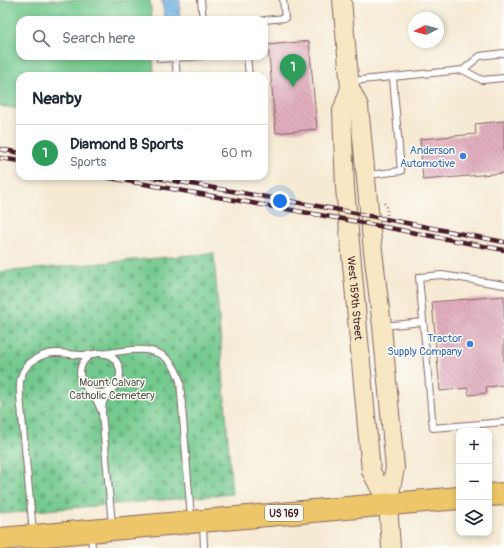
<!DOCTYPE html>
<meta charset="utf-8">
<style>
:root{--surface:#fff;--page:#f2f2f3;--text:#1f2937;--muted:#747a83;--line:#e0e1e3;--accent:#c8321e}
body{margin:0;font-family:Pangolin,sans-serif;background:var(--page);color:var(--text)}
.controls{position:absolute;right:12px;bottom:12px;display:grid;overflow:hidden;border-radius:8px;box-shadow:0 2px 6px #0003}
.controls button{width:36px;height:36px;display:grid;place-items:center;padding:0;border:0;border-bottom:1px solid var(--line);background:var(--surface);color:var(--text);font:20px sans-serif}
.compass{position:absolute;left:408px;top:12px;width:36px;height:36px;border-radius:50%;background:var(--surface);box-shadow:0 2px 6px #0003;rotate:265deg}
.you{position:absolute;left:280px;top:201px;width:14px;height:14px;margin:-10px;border:3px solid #fff;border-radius:50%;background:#1a73e8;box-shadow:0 0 0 6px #1a73e833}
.badge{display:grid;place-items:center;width:26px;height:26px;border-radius:50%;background:var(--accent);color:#fff;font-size:13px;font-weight:700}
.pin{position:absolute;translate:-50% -33px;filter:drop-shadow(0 1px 2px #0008)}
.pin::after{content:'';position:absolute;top:21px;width:14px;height:12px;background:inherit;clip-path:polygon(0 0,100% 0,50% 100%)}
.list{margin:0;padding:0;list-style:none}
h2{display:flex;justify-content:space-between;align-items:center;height:52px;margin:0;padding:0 16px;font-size:17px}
h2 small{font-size:13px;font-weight:400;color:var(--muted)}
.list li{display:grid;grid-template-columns:26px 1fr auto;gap:12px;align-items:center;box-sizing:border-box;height:56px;padding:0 16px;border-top:1px solid var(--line)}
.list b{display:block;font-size:15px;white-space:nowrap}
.list p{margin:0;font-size:13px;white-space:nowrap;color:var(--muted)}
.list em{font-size:13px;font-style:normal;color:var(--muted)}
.icon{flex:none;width:22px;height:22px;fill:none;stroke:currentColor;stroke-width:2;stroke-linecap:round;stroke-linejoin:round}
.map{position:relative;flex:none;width:504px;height:548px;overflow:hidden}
.search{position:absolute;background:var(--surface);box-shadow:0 2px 6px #0003;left:16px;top:16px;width:252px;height:44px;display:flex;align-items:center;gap:10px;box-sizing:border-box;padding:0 14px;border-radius:12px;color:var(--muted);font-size:15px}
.panel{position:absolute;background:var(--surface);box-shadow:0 2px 6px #0003;left:16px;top:72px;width:252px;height:108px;border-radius:12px}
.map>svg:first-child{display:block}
.green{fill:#73c98e;stroke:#5e745c}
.cemetery{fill:url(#cemetery-stones);stroke:#5e745c}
.water{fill:url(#water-ripples);stroke:#5b6887}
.building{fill:url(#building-back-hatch)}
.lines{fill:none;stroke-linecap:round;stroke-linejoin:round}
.lane-casing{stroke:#866666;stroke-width:8}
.secondary-casing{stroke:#866666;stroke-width:20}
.highway-casing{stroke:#866666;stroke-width:24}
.path{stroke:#866666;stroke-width:2.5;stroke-dasharray:1 3;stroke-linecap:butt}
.lane{stroke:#fff;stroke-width:6}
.secondary{stroke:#f7e8c3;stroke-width:18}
.highway{stroke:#ecc669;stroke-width:22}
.rail-casing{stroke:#4a1f2b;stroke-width:4.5}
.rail{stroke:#fdfcf7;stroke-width:3;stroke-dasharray:9;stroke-linecap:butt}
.shop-dot{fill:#3f7fe0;stroke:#fdfcf7;stroke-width:1.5}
.labels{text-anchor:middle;stroke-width:3;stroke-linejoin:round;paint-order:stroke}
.shield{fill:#fdfcf7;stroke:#806168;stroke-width:1}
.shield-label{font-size:10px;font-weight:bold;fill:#4a1f2b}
.shop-label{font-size:11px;fill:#366cbe;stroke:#fdfcf7;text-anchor:end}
.street-label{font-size:11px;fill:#4a1f2b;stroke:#fdfcf7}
.park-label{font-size:11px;fill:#585a4e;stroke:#fdfcf7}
</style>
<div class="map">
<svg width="504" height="548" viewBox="0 0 504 548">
<defs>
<pattern id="cemetery-stones" width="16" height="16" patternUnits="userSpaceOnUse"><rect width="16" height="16" fill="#73c98e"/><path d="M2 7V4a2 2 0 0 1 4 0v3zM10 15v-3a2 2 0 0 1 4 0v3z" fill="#65ac7b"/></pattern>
<pattern id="water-ripples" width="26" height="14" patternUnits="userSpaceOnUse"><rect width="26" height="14" fill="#6cb2e3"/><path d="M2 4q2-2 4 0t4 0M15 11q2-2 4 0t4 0" fill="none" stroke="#5b90b8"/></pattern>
<pattern id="building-back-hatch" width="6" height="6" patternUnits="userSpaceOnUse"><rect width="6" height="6" fill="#e0aebe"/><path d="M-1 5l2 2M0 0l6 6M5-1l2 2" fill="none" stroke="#c295a3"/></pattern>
</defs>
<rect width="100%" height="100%" fill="#fdfcf7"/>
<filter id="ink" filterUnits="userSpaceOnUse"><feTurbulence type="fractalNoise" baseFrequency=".025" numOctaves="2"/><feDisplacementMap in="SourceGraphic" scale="8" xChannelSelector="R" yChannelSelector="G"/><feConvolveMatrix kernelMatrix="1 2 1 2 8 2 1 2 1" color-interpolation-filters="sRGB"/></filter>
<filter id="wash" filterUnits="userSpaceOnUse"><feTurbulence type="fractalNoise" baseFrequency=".012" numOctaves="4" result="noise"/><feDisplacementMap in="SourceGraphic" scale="16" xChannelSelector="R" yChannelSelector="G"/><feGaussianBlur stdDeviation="0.9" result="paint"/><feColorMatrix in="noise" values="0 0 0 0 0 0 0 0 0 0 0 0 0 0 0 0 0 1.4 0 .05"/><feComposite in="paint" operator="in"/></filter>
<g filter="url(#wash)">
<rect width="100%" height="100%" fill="#f5ead4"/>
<path class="green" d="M0,0H150L152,20H20V56H153L154,76H20V109L0,106Z"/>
<path class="cemetery" d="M214,253L232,494L0,514V272Z"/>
<path class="water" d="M162,0H180L179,20H165Z"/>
<g id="blocks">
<path class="building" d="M309,41L317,129L276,133L268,45Z
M504,121V173L423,180L420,139L476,134L475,124Z
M504,296V385L486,387L487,393L469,395L468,388L440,391L432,302Z"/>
</g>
</g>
<g filter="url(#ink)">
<use href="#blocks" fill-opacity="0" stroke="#866666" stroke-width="1"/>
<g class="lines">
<g class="lane-casing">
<path id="lane" d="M201,0L203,20
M264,20L285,18L283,0
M247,56L249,76
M175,58L177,76
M160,59L202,56
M463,70L482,80L504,78
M351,81L463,70L480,56L504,53
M368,175L401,171L393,78
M504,285L442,275L419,277L433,428L504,422
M383,326L423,322
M80 373a20 20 0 1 1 40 0a20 20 0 1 1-40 0Z
M103,354C136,349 168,341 180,381L191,518
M110,391C103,398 102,404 102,413L112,525
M90,392L96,399L101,410
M203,524L204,548
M33,532L20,396C20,390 19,383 21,377C25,362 42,353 56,353C71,353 77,357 93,354
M91,534L92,548"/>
</g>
<g class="secondary-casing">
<g id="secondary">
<path d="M342,0L350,88L359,106L373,251L382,326L395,468L388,504L391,548"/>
<path id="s1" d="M350,88L342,111L345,188L348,220L371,471L388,504"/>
</g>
</g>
<g class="highway-casing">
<path id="highway" d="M489,495L504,494
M0,539L459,498"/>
</g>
<path class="path" d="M384,203L387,207V221"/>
<use href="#lane" class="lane"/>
<use href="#secondary" class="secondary"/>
<use href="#highway" class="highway"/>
<g class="rail-casing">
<path id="rail" d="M0,149L20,153
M0,158L20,161
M99,176L348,220L504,250
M146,176L334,209L504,242"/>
</g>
<use href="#rail" class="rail"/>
</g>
</g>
<g class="shop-dot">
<circle cx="463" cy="156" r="4"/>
<circle cx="470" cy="344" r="4"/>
</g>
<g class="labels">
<rect class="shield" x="265" y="505" width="38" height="16" rx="3"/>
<g class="shield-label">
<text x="284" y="517">US 169</text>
</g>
<g class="shop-label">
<text x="455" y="154">Anderson<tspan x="455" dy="13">Automotive</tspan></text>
<text x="462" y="342">Tractor<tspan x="462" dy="13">Supply Company</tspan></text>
</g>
<g class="street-label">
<text dy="4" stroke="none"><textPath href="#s1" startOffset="212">West 159th Street</textPath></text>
</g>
<g class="park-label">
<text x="112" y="386">Mount Calvary<tspan x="112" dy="13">Catholic Cemetery</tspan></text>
</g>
</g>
</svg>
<div class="controls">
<button>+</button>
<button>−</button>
<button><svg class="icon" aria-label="layers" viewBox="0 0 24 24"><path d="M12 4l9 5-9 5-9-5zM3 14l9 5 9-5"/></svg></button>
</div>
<svg class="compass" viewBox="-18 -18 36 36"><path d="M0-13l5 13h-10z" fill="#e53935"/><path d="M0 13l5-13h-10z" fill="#747a83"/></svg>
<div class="you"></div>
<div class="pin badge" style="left:293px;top:87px;background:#2e9e5b">1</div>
<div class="search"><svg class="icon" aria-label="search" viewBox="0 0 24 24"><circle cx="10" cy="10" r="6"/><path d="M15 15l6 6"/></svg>Search here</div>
<section class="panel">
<h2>Nearby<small></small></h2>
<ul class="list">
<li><span class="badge" style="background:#2e9e5b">1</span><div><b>Diamond B Sports</b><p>Sports</p></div><em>60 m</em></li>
</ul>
</section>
</div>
